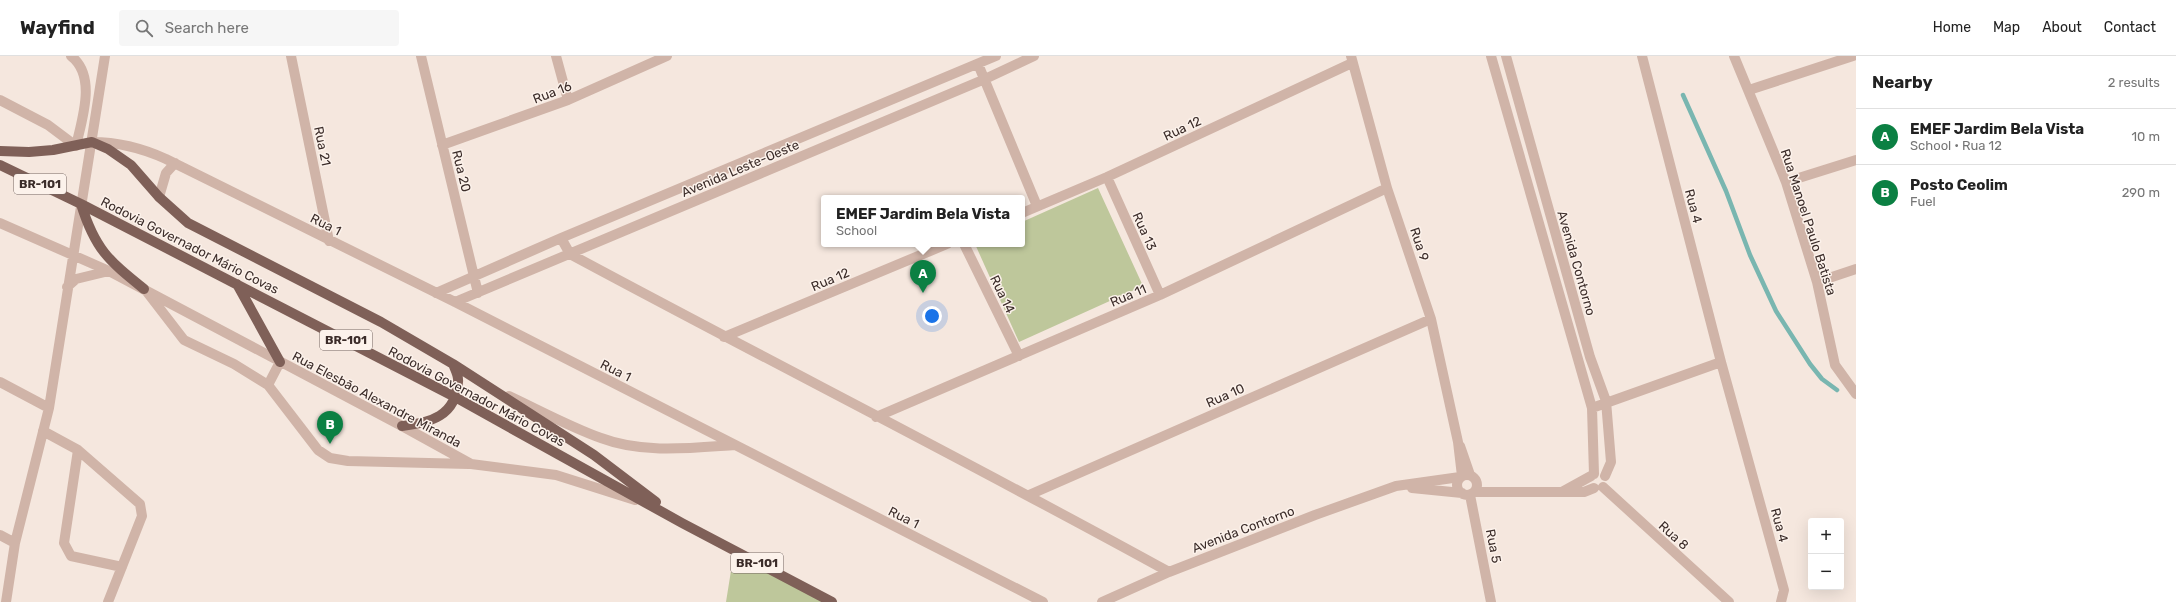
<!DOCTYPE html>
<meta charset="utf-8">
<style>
:root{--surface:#fff;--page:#f6f6f6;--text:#222;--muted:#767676;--line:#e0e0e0;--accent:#0b8043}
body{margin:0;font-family:Rubik,sans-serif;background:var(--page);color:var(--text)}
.controls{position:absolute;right:12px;bottom:12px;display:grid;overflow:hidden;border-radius:4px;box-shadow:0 4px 16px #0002}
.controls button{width:36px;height:36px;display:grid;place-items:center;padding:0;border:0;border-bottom:1px solid var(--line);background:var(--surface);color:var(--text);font:20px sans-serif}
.you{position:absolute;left:932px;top:260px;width:14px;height:14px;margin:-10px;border:3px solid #fff;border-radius:50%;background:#1a73e8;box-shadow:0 0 0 6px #1a73e833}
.badge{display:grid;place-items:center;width:26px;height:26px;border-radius:50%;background:var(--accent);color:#fff;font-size:13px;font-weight:700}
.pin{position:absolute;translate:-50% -33px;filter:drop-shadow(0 1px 2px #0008)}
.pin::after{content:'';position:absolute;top:21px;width:14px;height:12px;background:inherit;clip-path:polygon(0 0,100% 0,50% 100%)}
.popup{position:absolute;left:821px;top:139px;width:204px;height:52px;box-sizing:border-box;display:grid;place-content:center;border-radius:4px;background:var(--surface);filter:drop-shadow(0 1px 3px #0005);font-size:13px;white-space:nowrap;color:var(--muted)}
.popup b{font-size:15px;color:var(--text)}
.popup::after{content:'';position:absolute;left:50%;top:100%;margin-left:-8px;border:8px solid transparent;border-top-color:var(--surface)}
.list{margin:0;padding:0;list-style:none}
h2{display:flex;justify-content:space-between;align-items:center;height:52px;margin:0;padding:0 16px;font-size:17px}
h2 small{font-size:13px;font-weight:400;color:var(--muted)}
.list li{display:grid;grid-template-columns:26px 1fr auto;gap:12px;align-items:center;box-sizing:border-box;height:56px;padding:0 16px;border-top:1px solid var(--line)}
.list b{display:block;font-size:15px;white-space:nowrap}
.list p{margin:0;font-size:13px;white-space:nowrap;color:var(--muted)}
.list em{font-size:13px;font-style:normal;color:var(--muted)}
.icon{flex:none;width:22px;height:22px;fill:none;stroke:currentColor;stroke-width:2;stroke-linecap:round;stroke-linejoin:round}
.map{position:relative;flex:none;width:1856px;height:546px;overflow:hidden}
header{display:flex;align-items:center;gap:24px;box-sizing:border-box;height:56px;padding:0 20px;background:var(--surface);border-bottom:1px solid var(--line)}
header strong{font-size:19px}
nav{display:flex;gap:22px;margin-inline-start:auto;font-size:14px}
.search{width:280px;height:36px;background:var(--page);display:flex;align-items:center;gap:10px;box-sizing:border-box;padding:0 14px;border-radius:4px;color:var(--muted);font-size:15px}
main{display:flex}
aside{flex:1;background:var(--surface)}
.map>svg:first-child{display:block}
.green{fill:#bec79b}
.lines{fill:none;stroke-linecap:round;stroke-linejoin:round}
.stream{stroke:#79b6b0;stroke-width:4.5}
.minor{stroke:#d0b4a8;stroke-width:10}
.major{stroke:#7f6058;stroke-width:10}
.labels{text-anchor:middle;stroke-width:3;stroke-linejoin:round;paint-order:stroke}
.shield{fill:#fcf2eb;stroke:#756763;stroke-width:1}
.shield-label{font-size:12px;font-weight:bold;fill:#3b2c29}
.street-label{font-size:13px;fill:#3b2c29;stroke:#fcf2eb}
</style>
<header>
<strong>Wayfind</strong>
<div class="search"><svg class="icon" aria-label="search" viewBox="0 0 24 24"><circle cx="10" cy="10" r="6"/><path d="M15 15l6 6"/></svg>Search here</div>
<nav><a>Home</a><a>Map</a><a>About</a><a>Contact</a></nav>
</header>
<main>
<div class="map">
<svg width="1856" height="546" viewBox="0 0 1856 546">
<rect width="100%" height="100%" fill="#f5e7de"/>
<path class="green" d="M1098,132L1143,230L1019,286L975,188H1022V166Z
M734,496L827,546H726Z"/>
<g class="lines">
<path class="stream" d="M1683,39L1726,135L1750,199L1776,255L1810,308L1822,323L1837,334"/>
<path class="minor" d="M291,0L329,185
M421,0L478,237
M556,0L568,44
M1351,0L1387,132L1431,263L1458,386L1462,420
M1491,0L1592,352L1594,418
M1506,0L1590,301L1606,345L1611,406L1605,420
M1642,0L1721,306L1784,534L1781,546
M1734,0L1786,126L1817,226L1835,309L1856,338
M978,8L1037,150
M1749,34L1853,0
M0,44L48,69L76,90C82,63 97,20 71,0
M92,86C118,86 142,92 166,103L455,246L1043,546
M442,89L568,44L667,0
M1107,121L1160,239
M1786,126L1856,104
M159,141L166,117L175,107
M1022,157L1107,121L1352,7
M0,167L109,215
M561,182L570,198C769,305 971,407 1169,516
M964,188L1019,300
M1817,226L1856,213
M67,231L76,223L109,215L402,370L471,408L556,419L635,444
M147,236L184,284L234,308L268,329L280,306
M436,237L561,182L996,0
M455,246L985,23L1034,0
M724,281L947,188
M0,326L49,352
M268,329L318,394L330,402L348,405L469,408
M509,340C539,354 570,371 601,382C643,398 691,392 735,389
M1592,352L1721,306
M876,361L1160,239L1387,132
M43,375L78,394L140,448L142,460L108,546
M1460,390L1470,419
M78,394L64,487L71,500L122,511
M1457 429a10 10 0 1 1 20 0a10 10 0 1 1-20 0Z
M1603,431L1729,546
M1412,432L1462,437
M1474,436H1584L1594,432
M1562,436L1591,420
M1029,439L1431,263
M1470,439L1491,546
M0,479L15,487
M6,546L15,487L49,352L105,0
M1102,546L1169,516L1315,459L1396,430L1460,421"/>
<path class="major" d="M0,95L29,96L53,94L92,86L108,93L131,109L159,141L188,167L381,266L453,308L594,399L656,446
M0,109L81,148L455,341L682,467L832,546
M81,148C95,193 108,204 144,233
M237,228L280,306
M402,370C430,367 456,360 458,326C459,320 455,313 453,308"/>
</g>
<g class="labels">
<g class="shield">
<rect x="14" y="118" width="52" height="20" rx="3"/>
<rect x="320" y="274" width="52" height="20" rx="3"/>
<rect x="731" y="497" width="52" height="20" rx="3"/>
</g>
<g class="shield-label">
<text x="40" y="132">BR-101</text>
<text x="346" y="288">BR-101</text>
<text x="757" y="511">BR-101</text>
</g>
<g class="street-label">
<text transform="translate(552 36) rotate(-21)" y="5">Rua 16</text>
<text transform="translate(1182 72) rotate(-25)" y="5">Rua 12</text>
<text transform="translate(323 90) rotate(78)" y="5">Rua 21</text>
<text transform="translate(740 112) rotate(-23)" y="5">Avenida Leste-Oeste</text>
<text transform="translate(462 115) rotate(76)" y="5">Rua 20</text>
<text transform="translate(1694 150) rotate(75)" y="5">Rua 4</text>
<text transform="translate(1809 166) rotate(72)" y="5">Rua Manoel Paulo Batista</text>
<text transform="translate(326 168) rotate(27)" y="5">Rua 1</text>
<text transform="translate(1145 175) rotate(66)" y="5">Rua 13</text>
<text transform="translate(1420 188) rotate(72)" y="5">Rua 9</text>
<text transform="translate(190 189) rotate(27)" y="5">Rodovia Governador Mário Covas</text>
<text transform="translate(1577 207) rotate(74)" y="5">Avenida Contorno</text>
<text transform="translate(830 223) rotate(-23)" y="5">Rua 12</text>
<text transform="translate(1003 238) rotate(64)" y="5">Rua 14</text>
<text transform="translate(1128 239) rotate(-23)" y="5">Rua 11</text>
<text transform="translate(616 314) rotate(27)" y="5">Rua 1</text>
<text transform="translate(1225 339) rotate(-24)" y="5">Rua 10</text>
<text transform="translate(477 340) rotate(28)" y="5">Rodovia Governador Mário Covas</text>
<text transform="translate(377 343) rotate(28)" y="5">Rua Elesbão Alexandre Miranda</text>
<text transform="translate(904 461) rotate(27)" y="5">Rua 1</text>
<text transform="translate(1780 469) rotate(75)" y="5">Rua 4</text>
<text transform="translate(1243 473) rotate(-21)" y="5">Avenida Contorno</text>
<text transform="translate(1674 479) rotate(42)" y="5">Rua 8</text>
<text transform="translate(1494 490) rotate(79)" y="5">Rua 5</text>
</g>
</g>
</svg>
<div class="controls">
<button>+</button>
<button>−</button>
</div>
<div class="you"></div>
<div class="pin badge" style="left:923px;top:237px">A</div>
<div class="popup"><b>EMEF Jardim Bela Vista</b>School</div>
<div class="pin badge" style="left:330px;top:388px">B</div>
</div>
<aside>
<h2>Nearby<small>2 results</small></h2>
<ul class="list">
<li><span class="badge">A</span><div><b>EMEF Jardim Bela Vista</b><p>School · Rua 12</p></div><em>10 m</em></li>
<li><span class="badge">B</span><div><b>Posto Ceolim</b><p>Fuel</p></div><em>290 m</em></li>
</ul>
</aside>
</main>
